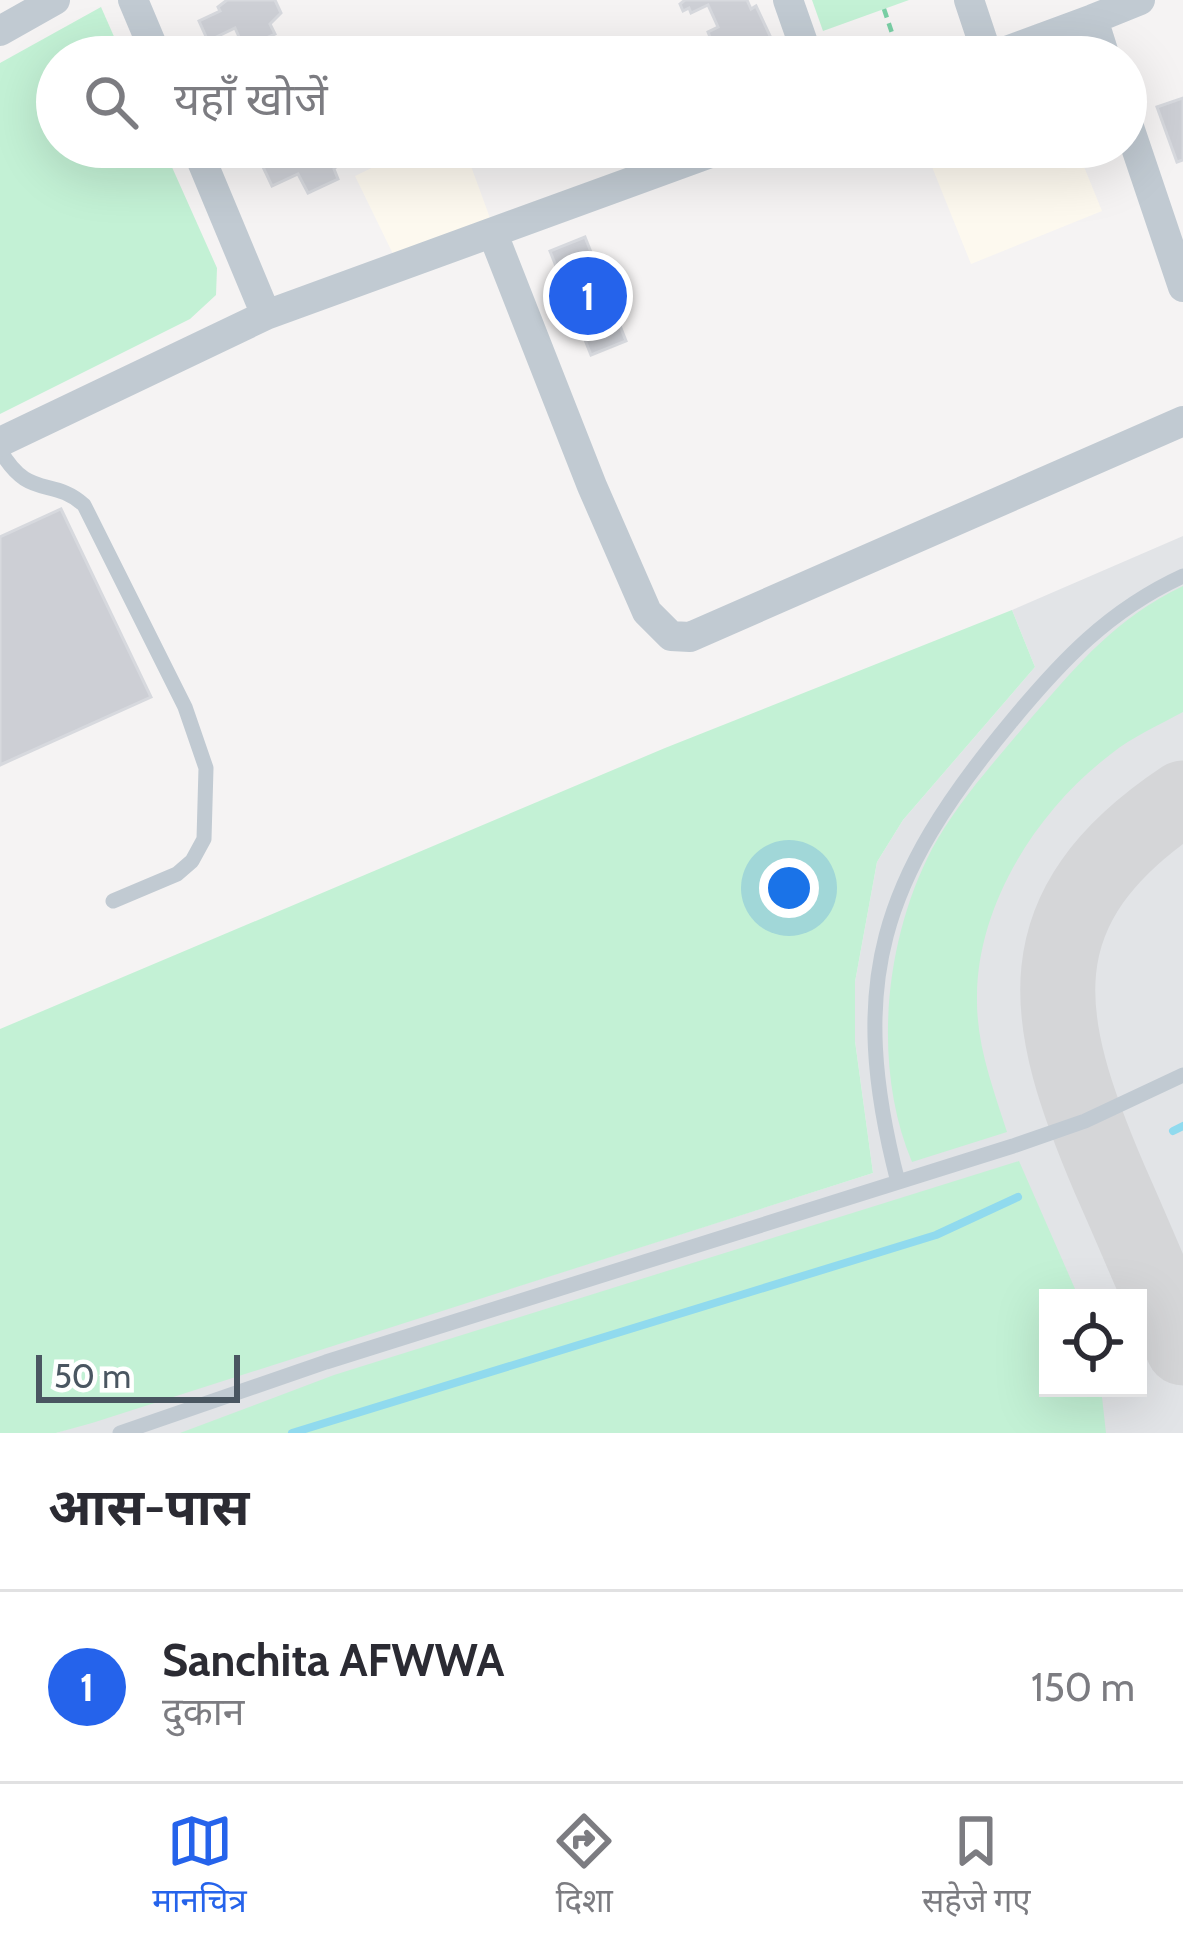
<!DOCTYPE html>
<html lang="hi">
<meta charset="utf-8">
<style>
:root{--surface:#fff;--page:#f2f2f3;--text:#2b2b33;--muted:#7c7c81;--line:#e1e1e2;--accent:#2563eb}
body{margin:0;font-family:Cabin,"Noto Sans Devanagari",sans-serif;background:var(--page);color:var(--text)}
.controls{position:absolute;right:36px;bottom:36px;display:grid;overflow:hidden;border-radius:0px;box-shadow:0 12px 48px #0002}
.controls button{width:108px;height:108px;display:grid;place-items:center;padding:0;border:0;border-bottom:3px solid var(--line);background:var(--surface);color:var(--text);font:60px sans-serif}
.scale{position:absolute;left:36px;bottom:30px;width:204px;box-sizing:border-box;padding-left:12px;border:6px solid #4a5661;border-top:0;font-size:33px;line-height:42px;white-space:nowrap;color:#4a5661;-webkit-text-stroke:9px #fff;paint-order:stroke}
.you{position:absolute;left:789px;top:888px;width:42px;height:42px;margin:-30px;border:9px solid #fff;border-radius:50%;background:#1a73e8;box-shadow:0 0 0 18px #1a73e833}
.badge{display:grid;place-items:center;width:78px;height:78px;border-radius:50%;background:var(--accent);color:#fff;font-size:39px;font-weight:700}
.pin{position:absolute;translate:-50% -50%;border:6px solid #fff;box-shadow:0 3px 12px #0006}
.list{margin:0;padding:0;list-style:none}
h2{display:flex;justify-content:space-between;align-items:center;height:156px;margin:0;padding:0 48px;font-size:51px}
h2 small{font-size:39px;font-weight:400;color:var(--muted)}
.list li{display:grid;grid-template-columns:78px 1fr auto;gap:36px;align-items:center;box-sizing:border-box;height:192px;padding:0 48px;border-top:3px solid var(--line)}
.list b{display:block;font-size:45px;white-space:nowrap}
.list p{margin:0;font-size:39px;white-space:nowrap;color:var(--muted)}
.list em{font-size:39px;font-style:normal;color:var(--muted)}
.icon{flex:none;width:66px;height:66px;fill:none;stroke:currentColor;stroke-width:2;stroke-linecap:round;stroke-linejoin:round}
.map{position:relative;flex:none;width:1183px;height:1433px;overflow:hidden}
.search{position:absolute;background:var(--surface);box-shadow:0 12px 48px #0002;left:36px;right:36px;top:36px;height:132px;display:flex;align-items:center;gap:30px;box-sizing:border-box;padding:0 42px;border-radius:66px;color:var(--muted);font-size:45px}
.sheet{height:348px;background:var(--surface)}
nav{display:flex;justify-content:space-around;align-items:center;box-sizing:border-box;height:168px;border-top:3px solid var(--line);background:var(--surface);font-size:33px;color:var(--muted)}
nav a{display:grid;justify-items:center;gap:6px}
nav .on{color:var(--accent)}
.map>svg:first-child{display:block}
.commercial{fill:#fdf9ef}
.airport{fill:#e2e4e7;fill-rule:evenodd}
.green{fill:#c3f1d5}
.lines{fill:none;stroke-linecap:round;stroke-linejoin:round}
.stream{stroke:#90daee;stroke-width:8}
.taxiway{stroke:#d5d6d8;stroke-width:75}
.building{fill:#cdcfd5;stroke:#d7d9de;stroke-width:3}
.path{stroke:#7ad0a6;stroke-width:4.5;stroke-dasharray:9 6;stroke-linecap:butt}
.service{stroke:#c1cad2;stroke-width:15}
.minor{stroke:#c1cad2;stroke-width:30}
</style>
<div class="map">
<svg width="1183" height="1433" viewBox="0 0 1183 1433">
<rect width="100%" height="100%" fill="#f5f3f3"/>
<path class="commercial" d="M415,147H464L490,218L393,254L355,176Z
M924,147H1076L1102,211L971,264Z"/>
<path class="airport" d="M1183,536V1433H56L873,1173L855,1041V982L877,862L903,820L1035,667L1012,610ZM1048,1298H1138V1388H1048Z"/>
<path class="green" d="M812,0H909L823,31Z
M101,7L123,57H57V147H163L217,268L216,295L190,319L0,414V63Z
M1183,586V712C1159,725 1132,737 1111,754C1038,809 977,904 977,997C976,1044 993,1088 1007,1132L912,1162C872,1066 884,941 932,849C958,801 997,759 1032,717C1081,661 1115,619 1183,586Z
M1012,610L1035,667L903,820L877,862L855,982V1041L873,1173L92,1423L56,1433H0V1029L665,748Z
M1019,1161L1079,1298H1048V1388H1101L1106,1433H180L334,1375Z"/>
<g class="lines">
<path class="stream" d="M1173,1131L1183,1126
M292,1433L936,1235L1018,1197"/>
<path class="taxiway" d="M1183,798C1018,908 1041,1019 1110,1180C1135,1236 1158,1292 1183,1348"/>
</g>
<path class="building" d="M227,0H275L281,13L270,24L275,34L244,48L235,28L208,41L199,21L220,11L218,7Z
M685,0H747L751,9L756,6L771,38L765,41L768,46L760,49L764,57H726L724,53L694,57L689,47L710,37L708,32L718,27L708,5L691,13L689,8L683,11L680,4Z
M1183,98V160L1177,162L1157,107Z
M291,147H340L345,158L334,169L338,179L308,193L298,174L272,186L263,167L284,157L281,152Z
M585,237L626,341L591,355L550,251Z
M61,509L151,697L0,765V537Z"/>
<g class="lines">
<path class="path" d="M884,9L900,57"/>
<path class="service" d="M0,450C29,501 52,476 84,505L185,707L206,768L204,839L192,861L177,874L113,901
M898,1182C846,982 881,879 1010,723C1061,661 1109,610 1183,576
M120,1433L326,1362L1013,1146L1085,1121L1183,1075"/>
<path class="minor" d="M133,0L157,57
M788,0L808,57
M969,0L988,57
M1093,19L1140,0
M0,31L55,0
M990,57L1093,19L1105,57
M1126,118L1183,287
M196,147L266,315
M493,234L592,486L647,612L671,636L690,637L1183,421
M0,442L266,315L727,147"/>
</g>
</svg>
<div class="controls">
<button><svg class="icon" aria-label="locate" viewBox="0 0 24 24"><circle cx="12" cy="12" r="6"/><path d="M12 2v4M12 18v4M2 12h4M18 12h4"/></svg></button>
</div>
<div class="scale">50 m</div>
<div class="you"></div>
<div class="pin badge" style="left:588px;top:296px">1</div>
<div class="search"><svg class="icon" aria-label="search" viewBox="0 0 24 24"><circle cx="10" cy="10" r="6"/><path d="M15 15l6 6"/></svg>यहाँ खोजें</div>
</div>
<section class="sheet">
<h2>आस-पास<small></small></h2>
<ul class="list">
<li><span class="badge">1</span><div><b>Sanchita AFWWA</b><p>दुकान</p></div><em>150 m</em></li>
</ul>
</section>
<nav>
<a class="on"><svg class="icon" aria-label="map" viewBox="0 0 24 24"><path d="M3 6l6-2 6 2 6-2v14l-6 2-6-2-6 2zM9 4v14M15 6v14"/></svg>मानचित्र</a>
<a><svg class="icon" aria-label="directions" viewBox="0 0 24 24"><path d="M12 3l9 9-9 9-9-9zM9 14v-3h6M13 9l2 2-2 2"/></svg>दिशा</a>
<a><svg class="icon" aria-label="saved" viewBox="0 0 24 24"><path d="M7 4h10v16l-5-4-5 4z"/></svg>सहेजे गए</a>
</nav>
